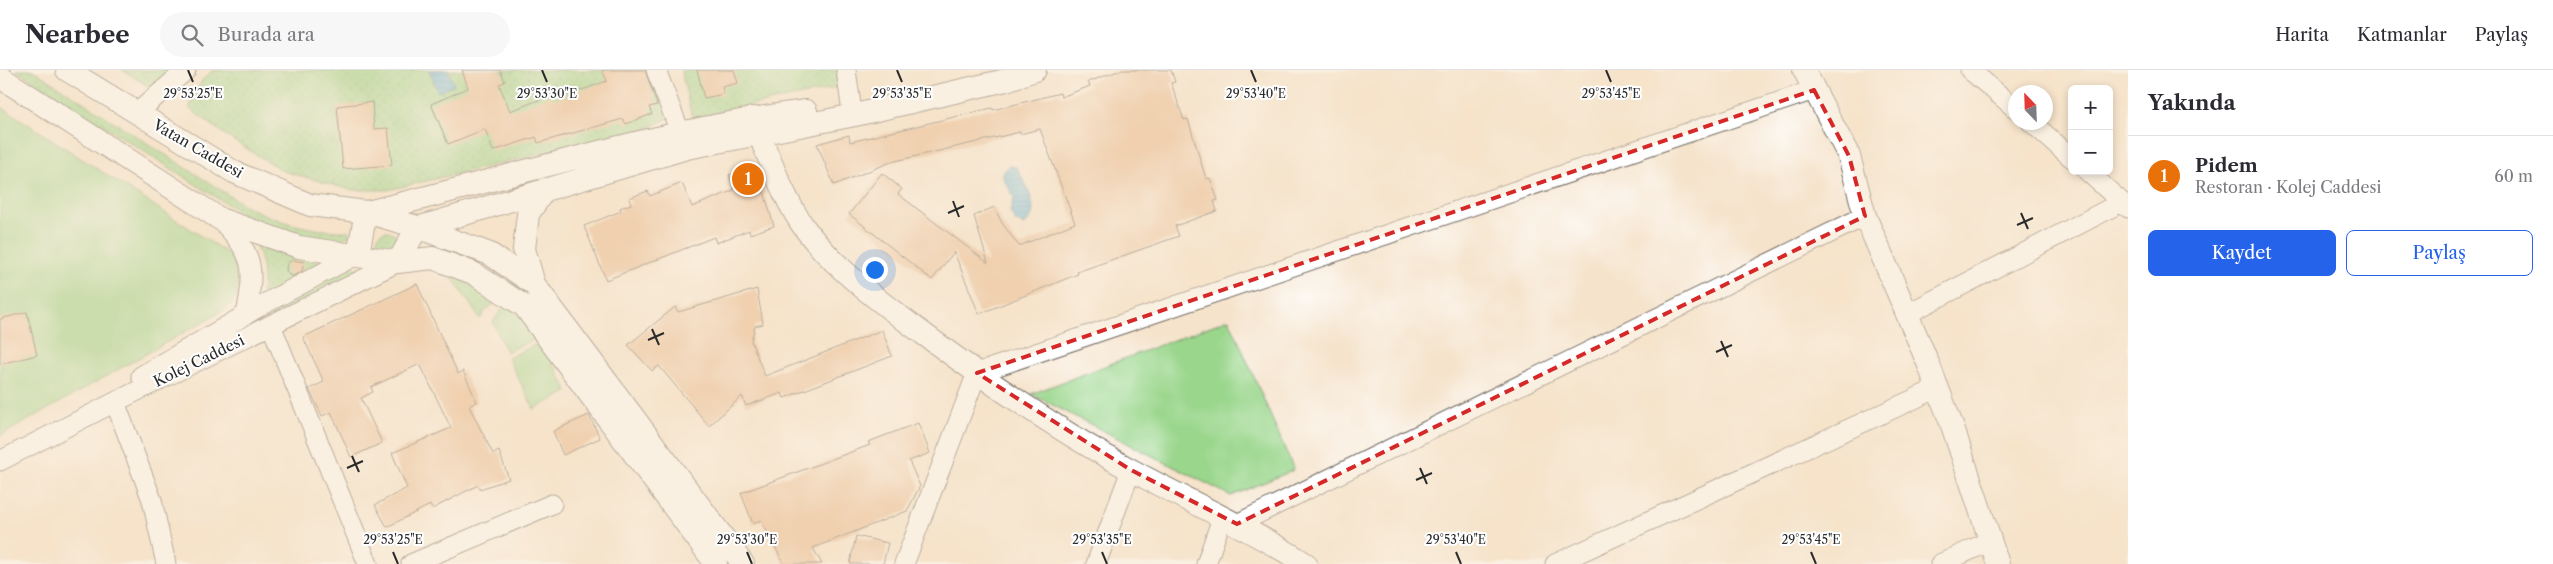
<!DOCTYPE html>
<html lang="tr">
<meta charset="utf-8">
<style>
:root{--surface:#fff;--page:#f7f7f7;--text:#2b2b33;--muted:#7c7c81;--line:#e1e1e2;--accent:#2563eb}
body{margin:0;font-family:"Libre Caslon Text",serif;background:var(--page);color:var(--text)}
.controls{position:absolute;right:15px;top:15px;display:grid;overflow:hidden;border-radius:8px;box-shadow:0 2px 8px #0003}
.controls button{width:45px;height:45px;display:grid;place-items:center;padding:0;border:0;border-bottom:1px solid var(--line);background:var(--surface);color:var(--text);font:25px sans-serif}
.compass{position:absolute;left:2008px;top:15px;width:45px;height:45px;border-radius:50%;background:var(--surface);box-shadow:0 2px 8px #0003;rotate:337deg}
.you{position:absolute;left:874px;top:199px;width:18px;height:18px;margin:-12px;border:4px solid #fff;border-radius:50%;background:#1a73e8;box-shadow:0 0 0 8px #1a73e833}
.badge{display:grid;place-items:center;width:32px;height:32px;border-radius:50%;background:var(--accent);color:#fff;font-size:16px;font-weight:700}
.pin{position:absolute;translate:-50% -50%;border:2px solid #fff;box-shadow:0 1px 5px #0006}
.list{margin:0;padding:0;list-style:none}
h2{display:flex;justify-content:space-between;align-items:center;height:65px;margin:0;padding:0 20px;font-size:21px}
h2 small{font-size:16px;font-weight:400;color:var(--muted)}
.list li{display:grid;grid-template-columns:32px 1fr auto;gap:15px;align-items:center;box-sizing:border-box;height:80px;padding:0 20px;border-top:1px solid var(--line)}
.list b{display:block;font-size:19px;white-space:nowrap}
.list p{margin:0;font-size:16px;white-space:nowrap;color:var(--muted)}
.list em{font-size:16px;font-style:normal;color:var(--muted)}
.actions{display:flex;gap:10px;padding:15px 20px}
.actions a{flex:1;padding:11px 0;border:1px solid var(--accent);border-radius:8px;text-align:center;font-size:18px;color:var(--accent)}
.actions .main{background:var(--accent);color:#fff}
.icon{flex:none;width:28px;height:28px;fill:none;stroke:currentColor;stroke-width:2;stroke-linecap:round;stroke-linejoin:round}
.map{position:relative;flex:none;width:2128px;height:494px;overflow:hidden}
header{display:flex;align-items:center;gap:30px;box-sizing:border-box;height:70px;padding:0 25px;background:var(--surface);border-bottom:1px solid var(--line)}
header strong{font-size:24px}
nav{display:flex;gap:28px;margin-inline-start:auto;font-size:18px}
.search{width:350px;height:45px;background:var(--page);display:flex;align-items:center;gap:12px;box-sizing:border-box;padding:0 18px;border-radius:28px;color:var(--muted);font-size:19px}
main{display:flex}
aside{flex:1;background:var(--surface)}
.map>svg:first-child{display:block}
.grass{fill:url(#grass-dots);stroke:#62805b}
.park{fill:#9ad68b;stroke:#62805b}
.water{fill:url(#water-rules);stroke:#467084}
.building{fill:#e8b98f}
.lines{fill:none;stroke-linecap:round;stroke-linejoin:round}
.minor-casing{stroke:#726b63;stroke-width:21}
.tertiary-casing{stroke:#726b63;stroke-width:24}
.minor{stroke:#fff;stroke-width:19}
.tertiary{stroke:#fff;stroke-width:22}
.marked{fill:none;stroke:#d62828;stroke-width:4;stroke-dasharray:10 6;stroke-linejoin:round}
.ticks{fill:none;stroke:#2b2b2b;stroke-width:2}
.labels{text-anchor:middle;stroke-width:4;stroke-linejoin:round;paint-order:stroke}
.street-label{font-size:15px;fill:#2b2b2b;stroke:#fff}
.ticks-label{font-size:12px;text-anchor:middle;fill:#2b2b2b;stroke:#fff;stroke-width:4;stroke-linejoin:round;paint-order:stroke}
</style>
<header>
<strong>Nearbee</strong>
<div class="search"><svg class="icon" aria-label="search" viewBox="0 0 24 24"><circle cx="10" cy="10" r="6"/><path d="M15 15l6 6"/></svg>Burada ara</div>
<nav><a>Harita</a><a>Katmanlar</a><a>Paylaş</a></nav>
</header>
<main>
<div class="map">
<svg width="2128" height="494" viewBox="0 0 2128 494">
<defs>
<pattern id="grass-dots" width="8" height="8" patternUnits="userSpaceOnUse" patternTransform="scale(1.25)"><rect width="8" height="8" fill="#9ad68b"/><path d="M2 2h.1M6 6h.1" fill="none" stroke="#85b878" stroke-width="1.8" stroke-linecap="round"/></pattern>
<pattern id="water-rules" width="6" height="5" patternUnits="userSpaceOnUse" patternTransform="scale(1.25)"><rect width="6" height="5" fill="#60b6dd"/><path d="M0 2.5h6" fill="none" stroke="#4f94b3"/></pattern>
</defs>
<rect width="100%" height="100%" fill="#fff"/>
<filter id="ink" filterUnits="userSpaceOnUse"><feTurbulence type="fractalNoise" baseFrequency=".02" numOctaves="2"/><feDisplacementMap in="SourceGraphic" scale="10" xChannelSelector="R" yChannelSelector="G"/><feConvolveMatrix kernelMatrix="1 2 1 2 8 2 1 2 1" color-interpolation-filters="sRGB"/></filter>
<filter id="wash" filterUnits="userSpaceOnUse"><feTurbulence type="fractalNoise" baseFrequency=".0096" numOctaves="4" result="noise"/><feDisplacementMap in="SourceGraphic" scale="20" xChannelSelector="R" yChannelSelector="G"/><feGaussianBlur stdDeviation="1.12" result="paint"/><feColorMatrix in="noise" values="0 0 0 0 0 0 0 0 0 0 0 0 0 0 0 0 0 1.4 0 .05"/><feComposite in="paint" operator="in"/></filter>
<g filter="url(#wash)">
<rect width="100%" height="100%" fill="#f5e3cb"/>
<path class="grass" d="M16,0H33L244,135C278,152 311,162 349,161L351,164C330,183 270,157 247,147Z
M122,0H186L159,23Z
M213,0H656L674,45L651,57L596,75L591,72L388,120H351L283,101L228,67L189,38L202,10Z
M681,0H838L840,17L692,48Z
M377 171a10 10 0 1 1 20 0a10 10 0 1 1-20 0Z
M256,177L326,193L260,230C265,212 264,194 256,177Z
M345,197L371,200L264,251Z
M457,203L507,229C494,232 487,238 480,249L451,206Z"/>
<path class="park" d="M0,36L229,184C237,195 241,214 235,228C234,232 227,237 224,240L0,366Z
M505,235L523,248L538,268L506,282L493,252Z
M1229,249L1294,400L1231,426L1031,324Z
M542,271L568,322L534,339L508,288Z"/>
<path class="water" d="M429,0H448L454,15L438,22Z
M1009,96L1016,97C1025,112 1045,145 1023,155L1016,152L1010,142L1014,127L1003,108V101Z"/>
<g id="blocks">
<path class="building" d="M462,0H500L505,12L499,14L510,41L552,25L554,30L607,11L602,0H645L657,35L649,37L652,44L626,54L623,49L538,73L536,67L493,81L485,59L448,74L431,34L468,18Z
M697,0H734L738,13L722,17L724,24L704,28Z
M1121,0H1171L1175,12L1171,13L1184,50L1188,49L1206,109L1210,108L1218,130L1214,131L1217,141L1175,156L1179,166L1077,202L1078,204L979,244L954,182L932,210L849,144L882,103L902,119L898,124L988,193L974,146L994,137L1002,153L1019,176L1075,153L1040,59L1020,64V62L891,92L834,115L817,74L849,65L850,72L992,38L993,40L1060,23L1061,27L1090,16L1088,12Z
M372,32L374,59L388,58L392,95L343,99L337,36Z
M748,98L759,105L774,156L750,164L749,160L716,173L714,167L606,210L584,156L621,141L620,138L631,134L629,128L648,121L650,126L682,113L692,137L734,120L729,105Z
M293,190L304,192L302,201L293,206L289,205L286,200L287,193Z
M417,214L458,304L463,301L477,332L469,336L493,384L499,381L509,409L480,419L478,415L432,439L430,435L387,457L375,435L407,418L392,383L451,358L420,294L371,317L373,322L361,328L382,373L351,387L331,342L322,346L309,319L324,312L303,267Z
M757,219L763,254L755,256L751,271L765,306L882,260L892,286L784,328L782,323L746,336L742,326L709,356L659,296L652,301L628,275L675,237L678,242Z
M27,242L37,285L0,294V249Z
M589,345L600,368L563,385L553,361Z
M918,353L930,383L909,391L920,416L907,441L813,478L822,494H784L761,450L753,454L741,423L870,375L868,372Z
M856,466L888,473L883,494H850Z"/>
</g>
</g>
<g filter="url(#ink)">
<use href="#blocks" fill-opacity="0" stroke="#726b63" stroke-width="1"/>
<g class="lines">
<g class="minor-casing">
<path id="minor" d="M656,0L680,62
M846,0L851,35
M1970,0L2016,39
M137,43L186,0
M2031,52L2072,88
M2087,101L2128,138
M220,149C255,187 255,195 246,245
M1907,244L2122,132
M271,255L368,494
M141,306L264,234L358,184
M115,332L152,430L166,494
M0,391L115,332L398,192
M1237,454L1865,146
M411,494L552,434
M904,494L977,303L1814,20
M1096,494L1131,400
M1206,494L1222,448
M1555,494L1938,318
M1940,494L1990,471"/>
</g>
<g class="tertiary-casing">
<path id="tertiary" d="M67,0L234,102L310,135L366,142L414,156L490,184L534,214L743,494
M1804,0L1849,86L1865,146L1928,293L1953,358L1998,494
M0,7L220,149L299,177L398,192L433,188L473,203L524,236L716,494
M752,48C768,83 783,129 806,160C837,201 883,234 925,265C991,314 1060,362 1133,401C1190,432 1251,459 1306,494
M367,142C513,107 656,60 806,41
M358,184L366,142
M398,192L417,158L687,78L855,45L1006,10L1035,0
M534,214L524,179L528,144L545,119"/>
</g>
<use href="#minor" class="minor"/>
<use href="#tertiary" class="tertiary"/>
</g>
</g>
<path d="M0 0H2128V494H0ZM1814,20L1849,86L1865,146L1237,454L1131,400L977,303Z" fill="#f5e3cb" fill-opacity=".55" fill-rule="evenodd"/>
<path class="marked" d="M1814,20L1849,86L1865,146L1237,454L1131,400L977,303Z"/>
<path class="ticks" d="M188,0L193,12M542,0L547,12M897,0L902,12M1251,0L1256,12M1606,0L1611,12M953,131L959,147M948,143L964,136M2021,143L2028,159M2017,155L2033,148M652,259L659,275M648,270L664,263M1721,271L1728,287M1716,282L1732,275M352,386L359,402M347,398L363,391M1420,398L1427,414M1416,410L1432,403M393,482L398,494M747,482L752,494M1102,482L1107,494M1456,482L1461,494M1811,482L1816,494"/>
<g class="labels">
<g class="street-label">
<text transform="translate(198 79) rotate(30)" y="5">Vatan Caddesi</text>
<text transform="translate(199 291) rotate(-26)" y="5">Kolej Caddesi</text>
</g>
</g>
<g class="ticks-label">
<text x="193" y="28">29°53'25"E</text>
<text x="547" y="28">29°53'30"E</text>
<text x="902" y="28">29°53'35"E</text>
<text x="1256" y="28">29°53'40"E</text>
<text x="1611" y="28">29°53'45"E</text>
<text x="393" y="474">29°53'25"E</text>
<text x="747" y="474">29°53'30"E</text>
<text x="1102" y="474">29°53'35"E</text>
<text x="1456" y="474">29°53'40"E</text>
<text x="1811" y="474">29°53'45"E</text>
</g>
</svg>
<div class="controls">
<button>+</button>
<button>−</button>
</div>
<svg class="compass" viewBox="-18 -18 36 36"><path d="M0-13l5 13h-10z" fill="#e53935"/><path d="M0 13l5-13h-10z" fill="#7c7c81"/></svg>
<div class="you"></div>
<div class="pin badge" style="left:748px;top:109px;background:#e8710a">1</div>
</div>
<aside>
<h2>Yakında<small></small></h2>
<ul class="list">
<li><span class="badge" style="background:#e8710a">1</span><div><b>Pidem</b><p>Restoran · Kolej Caddesi</p></div><em>60 m</em></li>
</ul>
<div class="actions"><a class="main">Kaydet</a><a>Paylaş</a></div>
</aside>
</main>
